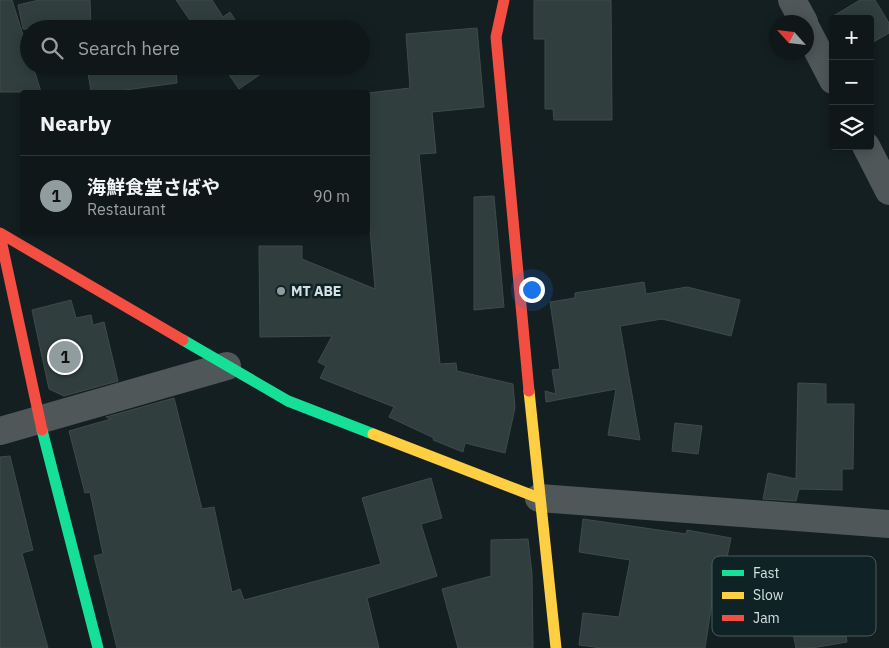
<!DOCTYPE html>
<meta charset="utf-8">
<style>
:root{--surface:#0f1719;--page:#182022;--text:#f1f3f6;--muted:#9b9fa2;--line:#2f3638;--accent:#919c9e}
body{margin:0;font-family:"IBM Plex Sans","Noto Sans JP",sans-serif;background:var(--page);color:var(--text)}
.controls{position:absolute;right:15px;top:15px;display:grid;overflow:hidden;border-radius:5px;box-shadow:0 2px 12px #0003}
.controls button{width:45px;height:45px;display:grid;place-items:center;padding:0;border:0;border-bottom:1px solid var(--line);background:var(--surface);color:var(--text);font:25px sans-serif}
.compass{position:absolute;left:769px;top:15px;width:45px;height:45px;border-radius:50%;background:var(--surface);box-shadow:0 2px 12px #0003;rotate:297deg}
.you{position:absolute;left:531px;top:289px;width:18px;height:18px;margin:-12px;border:4px solid #fff;border-radius:50%;background:#1a73e8;box-shadow:0 0 0 8px #1a73e833}
.badge{display:grid;place-items:center;width:32px;height:32px;border-radius:50%;background:var(--accent);color:#111;font-size:16px;font-weight:700}
.pin{position:absolute;translate:-50% -50%;border:2px solid #fff;box-shadow:0 1px 5px #0006}
.list{margin:0;padding:0;list-style:none}
h2{display:flex;justify-content:space-between;align-items:center;height:65px;margin:0;padding:0 20px;font-size:21px}
h2 small{font-size:16px;font-weight:400;color:var(--muted)}
.list li{display:grid;grid-template-columns:32px 1fr auto;gap:15px;align-items:center;box-sizing:border-box;height:80px;padding:0 20px;border-top:1px solid var(--line)}
.list b{display:block;font-size:19px;white-space:nowrap}
.list p{margin:0;font-size:16px;white-space:nowrap;color:var(--muted)}
.list em{font-size:16px;font-style:normal;color:var(--muted)}
.icon{flex:none;width:28px;height:28px;fill:none;stroke:currentColor;stroke-width:2;stroke-linecap:round;stroke-linejoin:round}
.map{position:relative;flex:none;width:889px;height:648px;overflow:hidden}
.search{position:absolute;background:var(--surface);box-shadow:0 2px 12px #0003;left:20px;top:20px;width:350px;height:55px;display:flex;align-items:center;gap:12px;box-sizing:border-box;padding:0 18px;border-radius:28px;color:var(--muted);font-size:19px}
.panel{position:absolute;background:var(--surface);box-shadow:0 2px 12px #0003;left:20px;top:90px;width:350px;height:145px;border-radius:5px}
.map>svg:first-child{display:block}
.building{fill:#303e3e;stroke:#414a4a}
.lines{fill:none;stroke-linecap:round;stroke-linejoin:round}
.street{stroke:#4f5758;stroke-width:28}
.fast{stroke:#16e098;stroke-width:11}
.slow{stroke:#ffcf43;stroke-width:11}
.jam{stroke:#f24e42;stroke-width:11}
.poi-dot{fill:#919c9e;stroke:#0f2326;stroke-width:2}
.labels{text-anchor:middle;stroke-width:5;stroke-linejoin:round;paint-order:stroke}
.poi-label{font-size:14px;font-weight:bold;fill:#d4e0e2;stroke:#0f2326;text-anchor:start}
.key{fill:#0f2326;stroke:#4a5c5e;stroke-width:1}
.key-label{font-size:14px;fill:#d4e0e2}
</style>
<div class="map">
<svg width="889" height="648" viewBox="0 0 889 648">
<rect width="100%" height="100%" fill="#141f21"/>
<path class="building" d="M0,0H12L29,54V66H33L41,92H0Z
M39,0H90L91,29H23L18,5Z
M176,0H212L223,17L230,12L241,29H196Z
M534,0H611L612,120H554L553,109H545V39H534Z
M860,0H875L889,23V33L870,44V19H833V24L830,18Z
M477,28L484,107L432,112L436,153L419,154L440,364L456,363L457,371L513,384L515,408L505,453L465,443L463,452L433,440L434,438L389,417L394,407L320,378L326,366L318,362L332,336L260,337L259,246H302V259L375,289L368,205V93L410,88L406,34Z
M87,66H176L177,83L110,92H91Z
M223,66H266L268,69L239,89Z
M494,196L504,307L474,310V197Z
M644,282L646,294L687,287L740,300L731,336L662,319L620,326L640,440L608,435L616,389L546,402L545,391L556,394L552,370L560,369L550,302L575,298V293Z
M71,300L76,318L91,315L93,325L104,322L118,381L64,396L49,389L32,310Z
M798,383L826,384V404H854L853,469H842V490L799,489L796,501L763,499L768,473L796,479Z
M174,398L202,509L214,507L232,592L240,589L244,600L381,564L362,498L431,478L442,518L421,524L437,576L367,598L379,648H117L94,556L103,554L90,492L85,493L69,431L111,419L106,417Z
M675,423L702,426L698,454L672,451Z
M10,456L33,550L22,553L48,648H0V457Z
M583,519L686,534L687,530L731,538L723,577L716,576L705,648H601L579,645L583,613L619,617L630,560L579,552Z
M528,539L532,574L533,648H458L442,589L491,576V540Z
M842,567L847,595L840,596L847,642L812,648H796L791,623L785,624L778,578Z"/>
<g class="lines">
<path class="street" d="M792,0L804,22
M806,28L833,80
M866,146L889,191
M0,431L227,366
M539,498L889,524"/>
<path class="fast" d="M183,340L288,401L373,434
M42,430L98,648"/>
<path class="slow" d="M529,391L556,648
M373,434L539,498"/>
<path class="jam" d="M504,0L496,37L529,391
M0,233L183,340
M0,235L42,430"/>
</g>
<circle class="poi-dot" cx="281" cy="291" r="5"/>
<g class="labels">
<g class="poi-label">
<text x="291" y="296">MT ABE</text>
</g>
</g>
<rect x="712" y="556" width="164" height="80" rx="8" class="key"/>
<rect x="722" y="570" width="22" height="6" fill="#16e098"/>
<rect x="722" y="592" width="22" height="7" fill="#ffcf43"/>
<rect x="722" y="615" width="22" height="6" fill="#f24e42"/>
<g class="key-label">
<text x="753" y="578">Fast</text>
<text x="753" y="600">Slow</text>
<text x="753" y="623">Jam</text>
</g>
</svg>
<div class="controls">
<button>+</button>
<button>−</button>
<button><svg class="icon" aria-label="layers" viewBox="0 0 24 24"><path d="M12 4l9 5-9 5-9-5zM3 14l9 5 9-5"/></svg></button>
</div>
<svg class="compass" viewBox="-18 -18 36 36"><path d="M0-13l5 13h-10z" fill="#e53935"/><path d="M0 13l5-13h-10z" fill="#9b9fa2"/></svg>
<div class="you"></div>
<div class="pin badge" style="left:65px;top:357px">1</div>
<div class="search"><svg class="icon" aria-label="search" viewBox="0 0 24 24"><circle cx="10" cy="10" r="6"/><path d="M15 15l6 6"/></svg>Search here</div>
<section class="panel">
<h2>Nearby<small></small></h2>
<ul class="list">
<li><span class="badge">1</span><div><b>海鮮食堂さばや</b><p>Restaurant</p></div><em>90 m</em></li>
</ul>
</section>
</div>
